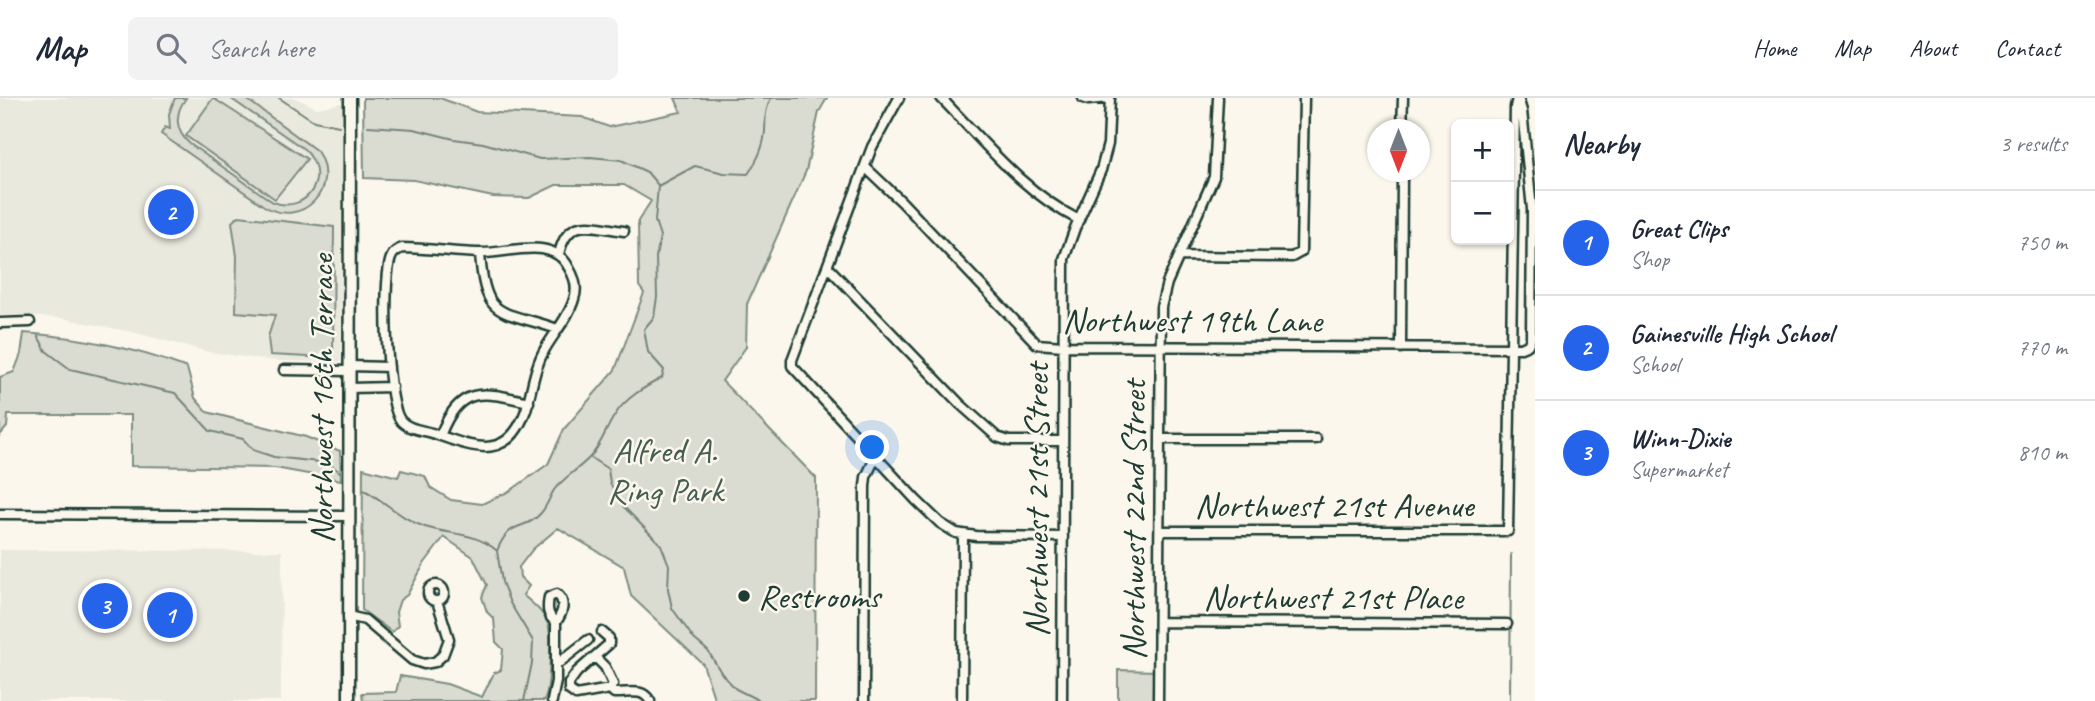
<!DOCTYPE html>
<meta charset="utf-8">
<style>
:root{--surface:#fff;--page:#f2f2f3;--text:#1f2937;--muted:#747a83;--line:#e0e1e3;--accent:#2563eb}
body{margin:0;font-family:Caveat,sans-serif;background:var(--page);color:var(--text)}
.controls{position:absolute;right:21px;top:21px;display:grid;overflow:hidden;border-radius:10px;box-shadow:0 2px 5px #0004}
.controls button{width:63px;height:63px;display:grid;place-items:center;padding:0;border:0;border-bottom:2px solid var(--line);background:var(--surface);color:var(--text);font:35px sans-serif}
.compass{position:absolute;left:1367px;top:21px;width:63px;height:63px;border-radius:50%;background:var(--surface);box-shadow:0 2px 5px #0004;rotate:180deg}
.you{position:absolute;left:873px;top:350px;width:24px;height:24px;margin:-18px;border:5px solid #fff;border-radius:50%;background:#1a73e8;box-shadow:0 0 0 10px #1a73e833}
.badge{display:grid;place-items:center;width:46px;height:46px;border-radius:50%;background:var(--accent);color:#fff;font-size:23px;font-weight:700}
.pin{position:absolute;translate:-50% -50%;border:4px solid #fff;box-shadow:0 2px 7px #0006}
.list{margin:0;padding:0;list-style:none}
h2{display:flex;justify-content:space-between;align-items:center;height:91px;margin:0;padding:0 28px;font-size:30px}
h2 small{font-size:23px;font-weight:400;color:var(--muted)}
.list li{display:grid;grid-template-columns:46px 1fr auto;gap:21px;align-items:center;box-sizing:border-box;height:105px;padding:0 28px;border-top:2px solid var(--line)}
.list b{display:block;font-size:26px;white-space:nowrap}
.list p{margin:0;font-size:23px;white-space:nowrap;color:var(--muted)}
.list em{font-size:23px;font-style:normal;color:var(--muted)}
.icon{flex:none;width:38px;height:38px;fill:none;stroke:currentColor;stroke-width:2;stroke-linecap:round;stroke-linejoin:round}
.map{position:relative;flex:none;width:1535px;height:603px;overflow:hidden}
header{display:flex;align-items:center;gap:42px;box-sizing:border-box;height:98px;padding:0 35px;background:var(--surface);border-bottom:2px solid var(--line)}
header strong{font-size:33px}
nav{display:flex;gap:38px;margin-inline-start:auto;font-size:24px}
.search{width:490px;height:63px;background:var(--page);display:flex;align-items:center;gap:18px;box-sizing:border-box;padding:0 24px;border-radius:10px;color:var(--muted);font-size:26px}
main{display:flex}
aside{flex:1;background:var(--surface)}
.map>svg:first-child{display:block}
.built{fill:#eae9de}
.green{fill:#dbdcd1;stroke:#7d8c82;stroke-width:2}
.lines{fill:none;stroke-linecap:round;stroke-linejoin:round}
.stream{stroke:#74847b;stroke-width:2}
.minor-casing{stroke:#1f3d34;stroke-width:13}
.tertiary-casing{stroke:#1f3d34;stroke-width:15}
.minor{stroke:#fbf7ec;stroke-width:8}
.tertiary{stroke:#fbf7ec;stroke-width:10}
.poi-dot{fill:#1f3d34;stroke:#fbf7ec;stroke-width:2.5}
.labels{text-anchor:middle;stroke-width:5;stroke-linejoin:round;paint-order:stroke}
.street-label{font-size:35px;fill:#1f3d34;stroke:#fbf7ec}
.park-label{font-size:35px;fill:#455d53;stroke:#fbf7ec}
.poi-label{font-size:35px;fill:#1f3d34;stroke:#fbf7ec;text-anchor:start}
</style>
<header>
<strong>Map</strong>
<div class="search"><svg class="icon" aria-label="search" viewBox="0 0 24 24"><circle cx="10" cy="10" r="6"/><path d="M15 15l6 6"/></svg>Search here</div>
<nav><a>Home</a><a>Map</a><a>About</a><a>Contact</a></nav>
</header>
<main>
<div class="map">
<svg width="1535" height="603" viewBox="0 0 1535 603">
<rect width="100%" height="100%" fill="#fbf7ec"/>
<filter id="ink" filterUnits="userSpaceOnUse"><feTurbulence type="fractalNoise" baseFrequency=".0143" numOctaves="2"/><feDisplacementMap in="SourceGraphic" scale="14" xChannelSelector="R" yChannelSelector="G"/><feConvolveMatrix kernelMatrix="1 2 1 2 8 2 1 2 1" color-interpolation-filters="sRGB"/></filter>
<g filter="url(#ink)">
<path class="built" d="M0,0H295L317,10L342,5L341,264L276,263L209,254L132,234L61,220L0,217Z
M0,452L282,453L281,603H0Z"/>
<path class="green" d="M175,0H186C174,16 175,33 190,46L273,104C308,117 332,77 304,51L230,0H245L317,53C341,91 302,131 264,108L161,36L165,29L170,31L169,16Z
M213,0L307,61L275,101L186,38Z
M363,0H440L477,14L582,19L609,29L681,14L675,0H827L819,14L806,73L747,206L746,249L722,283L816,380L815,603H715L703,566L631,498L624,469L558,430L533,451L519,469L520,479L529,488L523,497C532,505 544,514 548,526C552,537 550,592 544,603H363L362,595L396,594L400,578L447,586L482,599L494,575L501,572L503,551L496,544L494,521L487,514L482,499L487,487L473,459L444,439L424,466L407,497L400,502L396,514L398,528L392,534L362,512L363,370L398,379L401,372L425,378L430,389L451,402L482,406L510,393L548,366L564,331L615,272L644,195L639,188L638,123L651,103L624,87H556L529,100L493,99L414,82L364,80Z
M239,118L334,129L333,256L329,260L270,257L268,239L275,217L236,214L237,158L232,124Z
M24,235C79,239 135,250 187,270L195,300L207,314L306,339L340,353L341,382L275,370L131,368V317H8L7,329L0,337V279L14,274L21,256Z
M1118,572L1157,573L1156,603H1118Z"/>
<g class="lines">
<path class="stream" d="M279,0L314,23L339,28
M368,28L414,31L454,41L483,45L540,61L590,59L621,62L647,74L658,87
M38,238L46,253L70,271L175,295L210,333L243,341L253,352L274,359L328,365L340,374
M591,360L608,371L610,385L623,408L661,447L669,467L668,491L672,510L694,541L708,553L722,576L736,591L760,603
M364,392C385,403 401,421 425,429C450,437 475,434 496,452
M497,453C510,420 524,434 540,416C547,409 549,400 554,392C564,379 579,371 590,359C601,348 606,330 615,317C625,300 645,289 662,280L664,272L648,254L644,231L654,219L657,199L656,159L660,138L655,123L658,88L695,68L724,75L748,76C757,63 764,50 765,33C766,17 764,16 771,0
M497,453L502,484L510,505L533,543L532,565L524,603
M1510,603L1511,456"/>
<g class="minor-casing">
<path id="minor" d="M899,0L872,49L792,262V268L916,402L940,425L956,435L976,438L1063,439
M941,0C985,45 1022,93 1079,122
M1083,0L1088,2L1110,0
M1402,32L1403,0
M866,70L902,104L1037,246L1063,248L1521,250L1528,247L1531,240L1532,111L1522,13L1518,0
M402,150C427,150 452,154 477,155C507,157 552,136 569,170C575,180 578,190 574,201C569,219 554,235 545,251C534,270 532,292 526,312C508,364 475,350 435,336C424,332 409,332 401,323C386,306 382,182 391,160C393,154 397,152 402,150Z
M480,156C485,225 502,211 557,231
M559,156C568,117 592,129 624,133
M1180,158L1292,159L1301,154L1304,0
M828,169L960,306L997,339L1009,343H1063
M0,225L30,224
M1401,250L1402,74
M350,268L389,269
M284,272L350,273
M350,290L392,289
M440,338C460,287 481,293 529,304
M1160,341H1316
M0,416L349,418
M1160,433H1508L1515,9L1517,0
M428 495a8 8 0 1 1 16 0a8 8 0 1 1-16 0Z
M348,518L365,522L412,562L424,566L435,564L443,557L449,541L437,503
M1159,524L1507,526
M556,564V524C547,518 547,510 549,499L557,496C566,504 563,515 556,524
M610,591L614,595C628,596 642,589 650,603
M576,597L569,592V585L577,574L609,546V540L602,534
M576,597L610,591L613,586L605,569L595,559
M552,603L556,583V564H560L588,542
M864,603L865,388L866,379L876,358
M962,603L963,437
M1062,603L1064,161L1075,130L1101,72L1108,46L1110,0
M1158,603L1161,209L1167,185L1214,79L1218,0"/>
</g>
<g class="tertiary-casing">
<path id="tertiary" d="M349,603L350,0"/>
</g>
<use href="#minor" class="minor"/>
<use href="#tertiary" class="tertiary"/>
</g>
</g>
<circle class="poi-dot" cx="744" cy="498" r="7"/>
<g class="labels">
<g class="street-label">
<text x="1192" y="234">Northwest 19th Lane</text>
<text transform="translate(321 301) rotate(-90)" y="12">Northwest 16th Terrace</text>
<text transform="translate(1036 402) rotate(-90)" y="12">Northwest 21st Street</text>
<text x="1334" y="419">Northwest 21st Avenue</text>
<text transform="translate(1133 422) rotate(-90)" y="12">Northwest 22nd Street</text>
<text x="1333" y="511">Northwest 21st Place</text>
</g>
<g class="park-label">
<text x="665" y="364">Alfred A.<tspan x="665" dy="40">Ring Park</tspan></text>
</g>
<g class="poi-label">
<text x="758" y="510">Restrooms</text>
</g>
</g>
</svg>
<div class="controls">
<button>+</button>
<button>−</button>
</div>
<svg class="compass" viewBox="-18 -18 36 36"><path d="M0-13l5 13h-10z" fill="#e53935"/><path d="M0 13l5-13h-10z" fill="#747a83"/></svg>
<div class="you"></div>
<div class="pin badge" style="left:170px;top:517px">1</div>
<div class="pin badge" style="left:171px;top:114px">2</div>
<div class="pin badge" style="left:105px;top:508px">3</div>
</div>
<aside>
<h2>Nearby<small>3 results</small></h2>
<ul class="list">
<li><span class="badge">1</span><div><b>Great Clips</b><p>Shop</p></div><em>750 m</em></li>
<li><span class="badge">2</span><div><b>Gainesville High School</b><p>School</p></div><em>770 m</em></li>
<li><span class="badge">3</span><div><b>Winn-Dixie</b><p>Supermarket</p></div><em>810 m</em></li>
</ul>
</aside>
</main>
